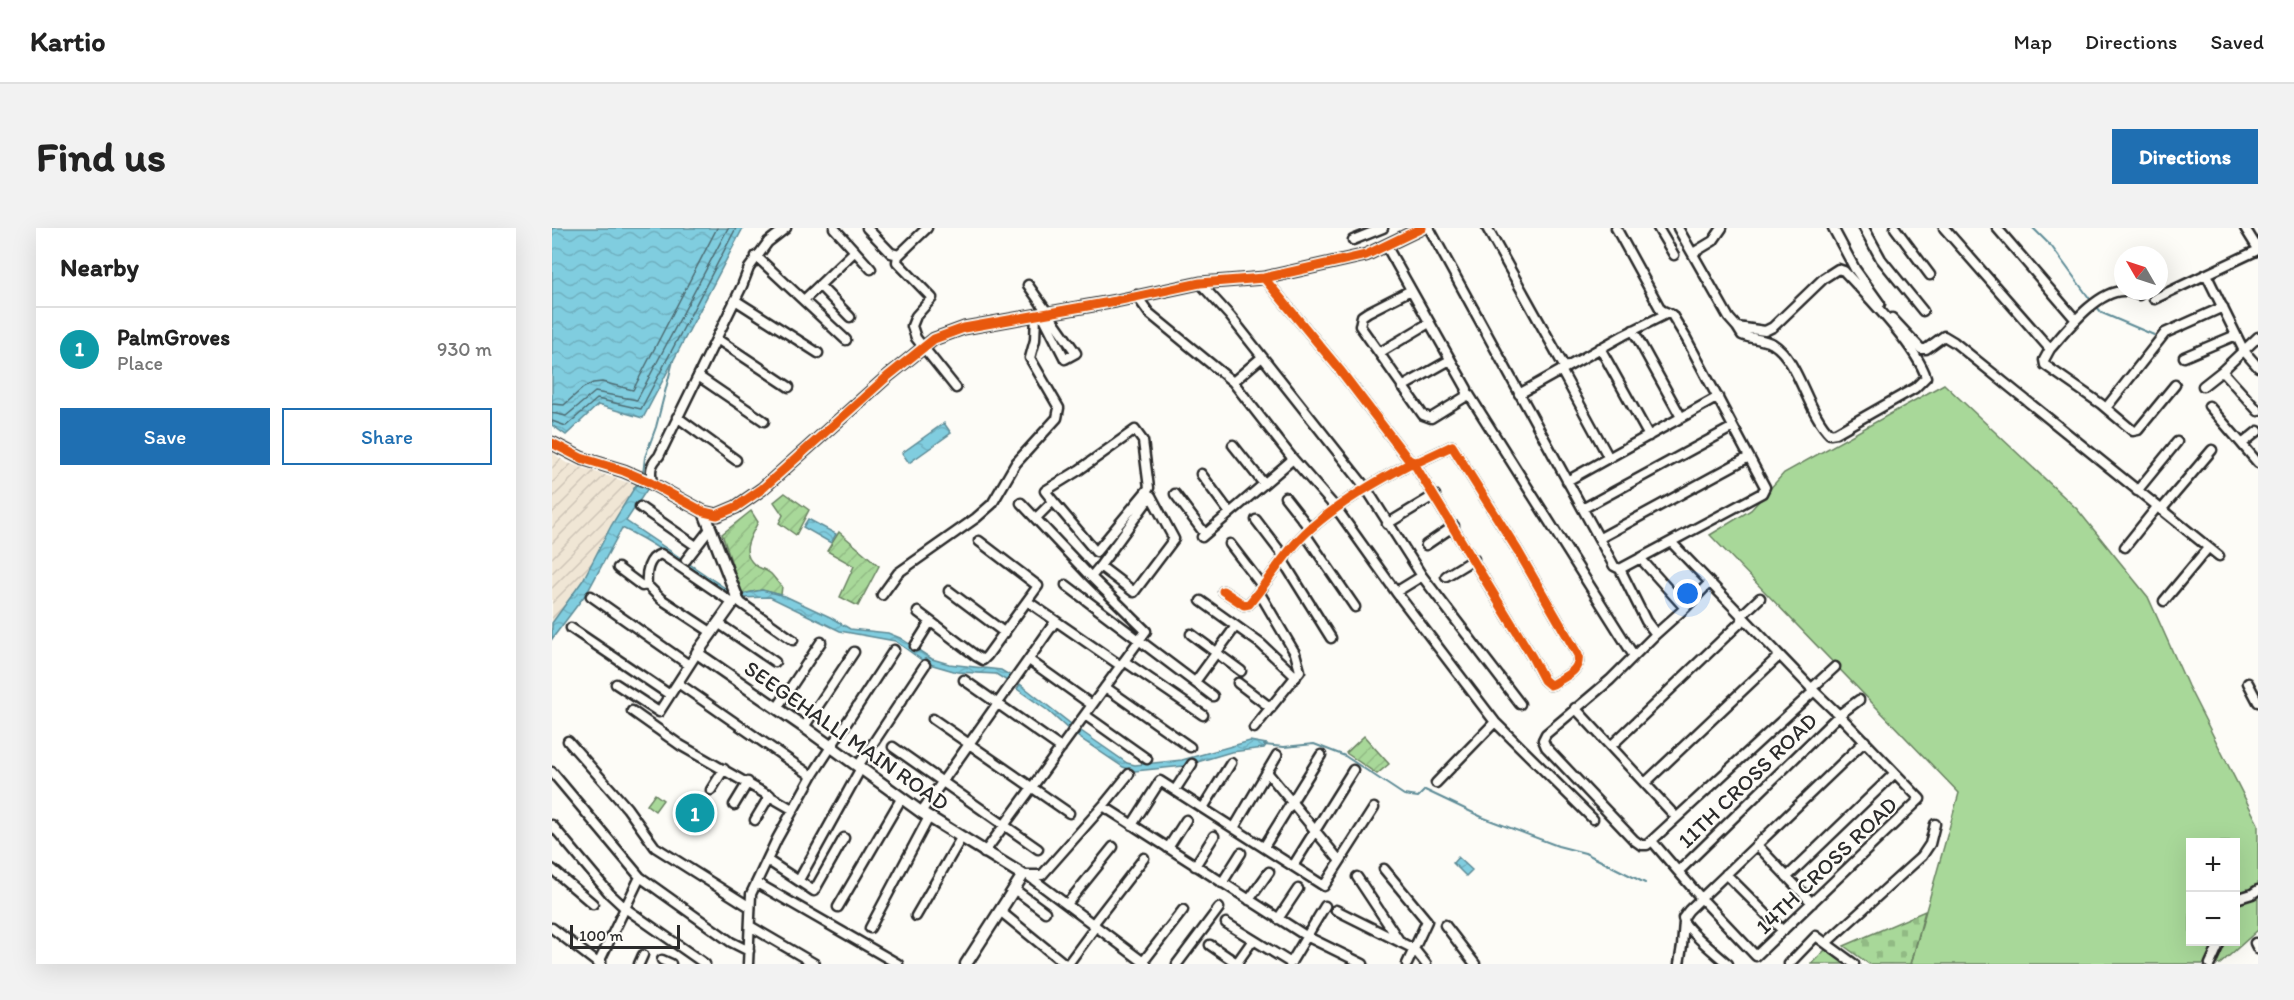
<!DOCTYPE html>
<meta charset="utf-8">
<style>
:root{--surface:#fff;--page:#f2f2f2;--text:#222;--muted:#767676;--line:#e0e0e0;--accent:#1f6fb2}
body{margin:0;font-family:Itim,sans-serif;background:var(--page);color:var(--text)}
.controls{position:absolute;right:18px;bottom:18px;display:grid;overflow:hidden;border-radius:0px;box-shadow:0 6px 24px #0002}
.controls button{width:54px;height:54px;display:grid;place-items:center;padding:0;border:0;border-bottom:2px solid var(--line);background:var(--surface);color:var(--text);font:30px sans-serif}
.compass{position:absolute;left:1562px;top:18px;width:54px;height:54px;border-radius:50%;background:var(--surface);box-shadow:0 6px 24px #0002;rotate:309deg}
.scale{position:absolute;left:18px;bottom:15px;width:110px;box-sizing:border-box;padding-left:6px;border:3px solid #2b2b2b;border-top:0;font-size:16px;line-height:21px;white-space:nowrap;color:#2b2b2b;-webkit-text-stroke:4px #fdfcf7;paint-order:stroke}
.you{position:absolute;left:1136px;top:366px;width:21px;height:21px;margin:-15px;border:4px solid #fff;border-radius:50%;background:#1a73e8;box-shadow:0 0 0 9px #1a73e833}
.badge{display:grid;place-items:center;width:39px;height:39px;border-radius:50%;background:var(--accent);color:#fff;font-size:20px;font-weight:700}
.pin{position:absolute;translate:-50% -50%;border:3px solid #fff;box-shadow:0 2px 6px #0006}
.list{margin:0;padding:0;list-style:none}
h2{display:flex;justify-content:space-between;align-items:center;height:78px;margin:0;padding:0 24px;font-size:26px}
h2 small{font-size:20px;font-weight:400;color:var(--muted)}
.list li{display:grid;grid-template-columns:39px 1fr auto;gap:18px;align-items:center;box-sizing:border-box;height:84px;padding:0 24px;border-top:2px solid var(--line)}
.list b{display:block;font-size:22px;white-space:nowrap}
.list p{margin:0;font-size:20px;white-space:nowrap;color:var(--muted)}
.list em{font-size:20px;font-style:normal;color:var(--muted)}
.actions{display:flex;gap:12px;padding:18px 24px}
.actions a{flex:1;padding:14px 0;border:2px solid var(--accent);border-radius:0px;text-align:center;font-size:21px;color:var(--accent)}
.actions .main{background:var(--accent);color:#fff}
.map{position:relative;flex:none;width:1706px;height:736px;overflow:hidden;border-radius:0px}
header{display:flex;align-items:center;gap:36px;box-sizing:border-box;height:84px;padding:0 30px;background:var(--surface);border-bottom:2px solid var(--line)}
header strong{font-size:28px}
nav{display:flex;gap:33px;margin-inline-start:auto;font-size:21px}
.intro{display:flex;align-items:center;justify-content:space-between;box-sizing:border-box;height:144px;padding:0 36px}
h1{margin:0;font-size:42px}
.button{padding:15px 27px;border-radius:0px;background:var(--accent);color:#fff;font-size:21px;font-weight:700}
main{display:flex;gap:36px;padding:0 36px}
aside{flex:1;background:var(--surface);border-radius:0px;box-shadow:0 6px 24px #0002}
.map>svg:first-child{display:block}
.industrial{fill:url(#industrial-furrows)}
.grass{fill:#a8d899;stroke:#6a8262;stroke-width:1.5;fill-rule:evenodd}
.cemetery{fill:url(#cemetery-stones);stroke:#6a8262;stroke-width:1.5}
.garden{fill:url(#garden-furrows);stroke:#6a8262;stroke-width:1.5}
.water{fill:url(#water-waves);stroke:#5e8c97;stroke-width:1.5}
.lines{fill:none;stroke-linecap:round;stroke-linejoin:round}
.shore{stroke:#4d6c73;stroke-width:1.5}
.stream{stroke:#5e8c97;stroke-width:2}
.minor-casing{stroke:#2b2b2b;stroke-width:13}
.tertiary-casing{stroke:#2b2b2b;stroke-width:15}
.minor{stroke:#fdfcf7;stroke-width:8}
.tertiary{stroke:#fdfcf7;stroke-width:10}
.cycleway-casing{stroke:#fdfcf7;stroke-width:13}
.cycleway{stroke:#e8590c;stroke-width:9}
.labels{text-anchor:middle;stroke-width:4.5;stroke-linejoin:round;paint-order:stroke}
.street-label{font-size:22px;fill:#2b2b2b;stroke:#fdfcf7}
</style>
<header>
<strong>Kartio</strong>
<nav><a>Map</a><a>Directions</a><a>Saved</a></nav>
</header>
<div class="intro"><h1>Find us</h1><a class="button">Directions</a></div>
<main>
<aside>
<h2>Nearby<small></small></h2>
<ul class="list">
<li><span class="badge" style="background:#0f9aa8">1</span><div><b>PalmGroves</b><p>Place</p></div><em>930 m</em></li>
</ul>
<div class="actions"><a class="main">Save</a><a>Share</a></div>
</aside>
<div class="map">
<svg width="1706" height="736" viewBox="0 0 1706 736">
<defs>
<pattern id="industrial-furrows" width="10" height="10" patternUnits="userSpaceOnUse" patternTransform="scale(1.5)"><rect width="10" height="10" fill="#f0e6d5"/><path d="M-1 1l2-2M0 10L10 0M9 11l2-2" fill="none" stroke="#cec5b7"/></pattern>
<pattern id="cemetery-stones" width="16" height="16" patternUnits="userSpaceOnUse" patternTransform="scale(1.5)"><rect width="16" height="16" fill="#a8d899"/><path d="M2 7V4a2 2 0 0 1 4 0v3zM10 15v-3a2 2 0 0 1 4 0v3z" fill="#91ba84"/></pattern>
<pattern id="garden-furrows" width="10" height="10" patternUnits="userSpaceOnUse" patternTransform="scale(1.5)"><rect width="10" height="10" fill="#a8d899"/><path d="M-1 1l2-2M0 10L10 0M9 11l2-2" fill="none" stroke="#91ba84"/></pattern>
<pattern id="water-waves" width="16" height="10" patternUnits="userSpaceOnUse" patternTransform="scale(1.5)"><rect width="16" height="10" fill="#80cddf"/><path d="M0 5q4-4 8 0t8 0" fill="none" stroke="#6fb0c0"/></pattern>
</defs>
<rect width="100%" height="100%" fill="#fdfcf7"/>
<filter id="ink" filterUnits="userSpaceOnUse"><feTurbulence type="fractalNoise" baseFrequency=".0167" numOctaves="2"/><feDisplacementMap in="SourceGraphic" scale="12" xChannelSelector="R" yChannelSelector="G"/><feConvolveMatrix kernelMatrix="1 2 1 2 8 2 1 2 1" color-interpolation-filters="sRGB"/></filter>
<g filter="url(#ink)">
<path class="industrial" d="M0,224L13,234L84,257L59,298L31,352L0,395Z"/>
<path class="grass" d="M1392,156L1525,281L1596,369L1636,458L1706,596V702L1668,736H1359L1407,565L1158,307L1199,282L1232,245ZM1638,614H1684V714H1638Z
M103,566L111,572L103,583L95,577Z
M1275,720L1294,736H1259Z"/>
<path class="cemetery" d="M1373,683L1359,736H1317L1292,718Z"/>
<path class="garden" d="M233,265L257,282L244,307L227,295L231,287L222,274Z
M199,283L206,294C199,308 187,324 203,337C208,341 216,342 220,347C224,351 224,354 230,358L229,367L210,362L190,366L170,306Z
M287,304L327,338L306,378L288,369L302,338L275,323Z
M812,508L837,536L825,546L794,525Z"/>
<path class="water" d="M0,0H191L91,190L46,177L14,207L0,197Z
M392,195L399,205L357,235L350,225Z
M84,257L96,260L74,293L176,362L175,369C141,345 107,317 70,300L36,363L0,411V395L31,352L59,298Z
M256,291L284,306L279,315L251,299Z
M210,362L233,368L278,389L298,401L336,405L348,410L380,431L397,436L449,442L459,448L455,453L444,446L405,444L374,435L343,413L288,403L218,369L188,370L190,366Z
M468,456L519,496L516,501L495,482L465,461Z
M529,503L575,535L583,537L630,532L698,513L715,516L712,520L679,524L632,538L583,543L571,539L525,508Z
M906,629L920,642L914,648L901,635Z"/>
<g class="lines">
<path class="shore" d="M0,176L12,177L31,160L41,155L50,154L81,162L165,0
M0,185L14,188L43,164L85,172L176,0
M0,193L14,198L45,171L89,181L184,0"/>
<path class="stream" d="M1481,0L1500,19L1540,74
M1544,78L1550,85L1602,107
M91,246L93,229L104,199L121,133
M712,517L732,519L762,516L793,528L852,567L866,569L873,562L932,590L1006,618L1033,625L1093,655"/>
<g class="minor-casing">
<path id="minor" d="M282,0L319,41
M315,0L339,25L347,27L375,0
M877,0L1062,338L1068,341L1210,265L1213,259L1134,110L1120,87L1109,82L1064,0
M935,0L1013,140
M1106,0L1122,27
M1126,0L1177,90L1185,99L1213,103L1221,99L1272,50L1286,41L1292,43C1315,68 1364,118 1374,149L1363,160L1284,205L1278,206C1255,184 1247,132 1221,116C1212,111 1200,111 1190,107L1185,99
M1281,0L1303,41L1328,76
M1312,0L1329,31L1371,83
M1343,0L1378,47
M1392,0L1498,121L1492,132L1493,137L1549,176L1581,203L1586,202L1623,157
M1445,0L1524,92
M1693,0L1706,21
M801,12L831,0
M835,19L915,161L913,169L879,190L871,187L808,98L810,88L816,84L859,62
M1141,25L1161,13L1170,0
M346,27L345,34L380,70L364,88L360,98L364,110L404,160
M204,28L294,112
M1655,48L1692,123L1706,139
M648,55L678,88L814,260L870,348L968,476
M476,57L524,125L513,131L490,86
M268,58L298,89
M584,67L597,85L681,154L741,231L784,280L844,364L943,494L1041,591
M1602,71L1706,22
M183,72L266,125
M252,72L303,23
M1340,90L1369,121H1374L1392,108L1402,114L1667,328
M1081,102L1129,189
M165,111L237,159
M1048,120L1097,208
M1498,121C1514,103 1546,61 1573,63C1578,64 1583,66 1587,67
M827,125L877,95
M1632,129L1684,107
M1009,142L1057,230
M1670,143L1706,183
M146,148L212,193
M681,154L710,129
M1651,158L1670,143L1706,109
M850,159L898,132
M916,165L1082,428
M967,166L1072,107L1116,85
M1657,178L1690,216
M1554,180L1613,105L1671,79
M125,189L184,232
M1706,203L1690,216L1706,235
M681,217L712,256
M649,246L678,285
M1015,253L1166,169
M100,255C98,243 98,237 107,228L190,58L197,40L216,14L234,0
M1585,263L1625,214
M623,266L653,306
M733,269L758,301
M88,279L144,318
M1032,280L1181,199
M1609,282L1660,222
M484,290L501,273L493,263L527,242L583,202L591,213L597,260L544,324L501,273
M704,292L733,330
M835,296L883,267
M753,306L803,379
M650,309L741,231
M1048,310L1197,229
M678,316L711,359
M874,317L902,298
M1573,319L1605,279
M1088,330L1133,380L1104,406
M134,332L158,301
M731,333L779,410
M66,340L90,358L95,357L109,371L159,404
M1068,341L1094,393L1104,406L1058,452L994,506L991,512L994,519L1082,612L1089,617H1095L1262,463L1119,314
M894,348L922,331
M539,349L548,338L582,364L622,311L599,268L548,338
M95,357C94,345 96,330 109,326L181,375
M514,357L661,468
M397,363L453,405
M671,363L692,377L697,376C718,351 735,321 759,300C790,273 825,253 861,234L868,233L900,218L966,323L1026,427C1029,443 1013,448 1001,456L998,457L992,452L980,429L861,234L856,231L788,142L712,50
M844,364L870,348
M330,367L346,345L424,290L440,276L464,235L505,190L507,180L478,130L483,112L484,87
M39,368L137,437
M185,369L189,375L241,412
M475,373L569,438
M649,373L709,416L744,449
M1612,373L1656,320
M1133,380L1157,355
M366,384L424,428L431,432L435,428L486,358L427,313
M1189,388L1208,370
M166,395L223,434
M19,400L118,467
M639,406L689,443
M363,418L378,394
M477,432L540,477
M572,433L651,487
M412,452L509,520
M643,454L684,398
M126,455L260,548
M686,455L719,480
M1696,455L1706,474
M64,456L107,484L145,425
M553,459L638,519
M1259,461L1283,439
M225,480L269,414
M1023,480L1124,589
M80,483L128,517L240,581
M533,487L595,531
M381,491L517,585
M252,499L302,424
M702,500L748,443L743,425L707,364
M16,513L75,580L103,619L198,679
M1059,518L1192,391
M341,519L486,621
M306,538L373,437
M0,544L88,649L179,714L197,723
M715,544L788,633
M884,555L943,494
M1093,555L1227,428
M159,562L172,541
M623,562L640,536
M182,577L196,554
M551,578L577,546
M651,580L679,535
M369,584L503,394
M203,592L218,567
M0,597L58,666L73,680L153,736
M580,597L608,553L772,658L822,580
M682,600L725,527
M1100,613L1149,670L1204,728L1368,571L1287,487L1262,463
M1205,617L1260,675
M712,619L769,527
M616,620L634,592
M432,625L594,403L536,346L469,275
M215,632L262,663L292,610
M643,638L662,608
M741,638L801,542
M0,641L41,676
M832,641L875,693L855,736
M1127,643L1287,487L1307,472
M1174,646L1231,703
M471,647H490L551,578L754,708L811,736
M478,649L594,736
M805,649L848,714
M1235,649L1343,545
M247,652L309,540
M205,655L346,736
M670,655L689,625
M462,661L493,684
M1684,671L1700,666L1706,662
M697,672L717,644
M515,676L561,619
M286,679L349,571
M784,682L862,721L874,736
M448,683L513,736
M364,688L409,610
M726,691L746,661
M674,695L739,735
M541,696L592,630
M893,697L923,736
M198,698L263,736
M0,700L47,736
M318,700L377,589
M1274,715L1370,628L1378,616L1383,596
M1703,715L1706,721
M658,717L686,736
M110,732L119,736
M591,734L631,682
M49,736V730L88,649
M87,736L91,727
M196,736L199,666L225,611L260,548L342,422
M516,736L544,698
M625,736L667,680
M684,736L701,712
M738,736L773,678
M1127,736L1130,718L1132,694
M1176,736C1169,730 1130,698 1131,690C1132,689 1136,683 1137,682L1313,513
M1237,736L1264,708L1302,736
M1658,736L1668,714"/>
</g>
<g class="tertiary-casing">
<path id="tertiary" d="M0,215L29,230L72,243L95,253L152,284L165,287L184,279L210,261L336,148L382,111L412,100L564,73L648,55L712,50L814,27L870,0
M152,284L185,369L145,425L252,499L369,584L471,647L414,736"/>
</g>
<use href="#minor" class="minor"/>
<use href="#tertiary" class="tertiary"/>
<g class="cycleway-casing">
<path id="cycleway" d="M0,215L29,230L72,243L95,253L152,284L165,287L184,279L210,261L336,148L382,111L412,100L564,73L648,55L712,50L814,27L870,0
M671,363L692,377L697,376C718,351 735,321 759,300C790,273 825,253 861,234L868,233L900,218L966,323L1026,427C1029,443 1013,448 1001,456L998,457L992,452L980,429L861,234L856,231L788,142L712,50"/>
</g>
<use href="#cycleway" class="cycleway"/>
</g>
</g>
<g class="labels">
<g class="street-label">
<text transform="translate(295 507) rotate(35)" y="8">SEEGEHALLI MAIN ROAD</text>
<text transform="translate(1195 552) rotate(-44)" y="8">11TH CROSS ROAD</text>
<text transform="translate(1274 637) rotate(-44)" y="8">14TH CROSS ROAD</text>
</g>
</g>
</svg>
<div class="controls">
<button>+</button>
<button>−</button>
</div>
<svg class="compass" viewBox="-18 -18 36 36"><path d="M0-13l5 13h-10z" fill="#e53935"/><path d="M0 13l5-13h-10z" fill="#767676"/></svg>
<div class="scale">100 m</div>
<div class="you"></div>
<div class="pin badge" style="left:143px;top:585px;background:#0f9aa8">1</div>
</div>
</main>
